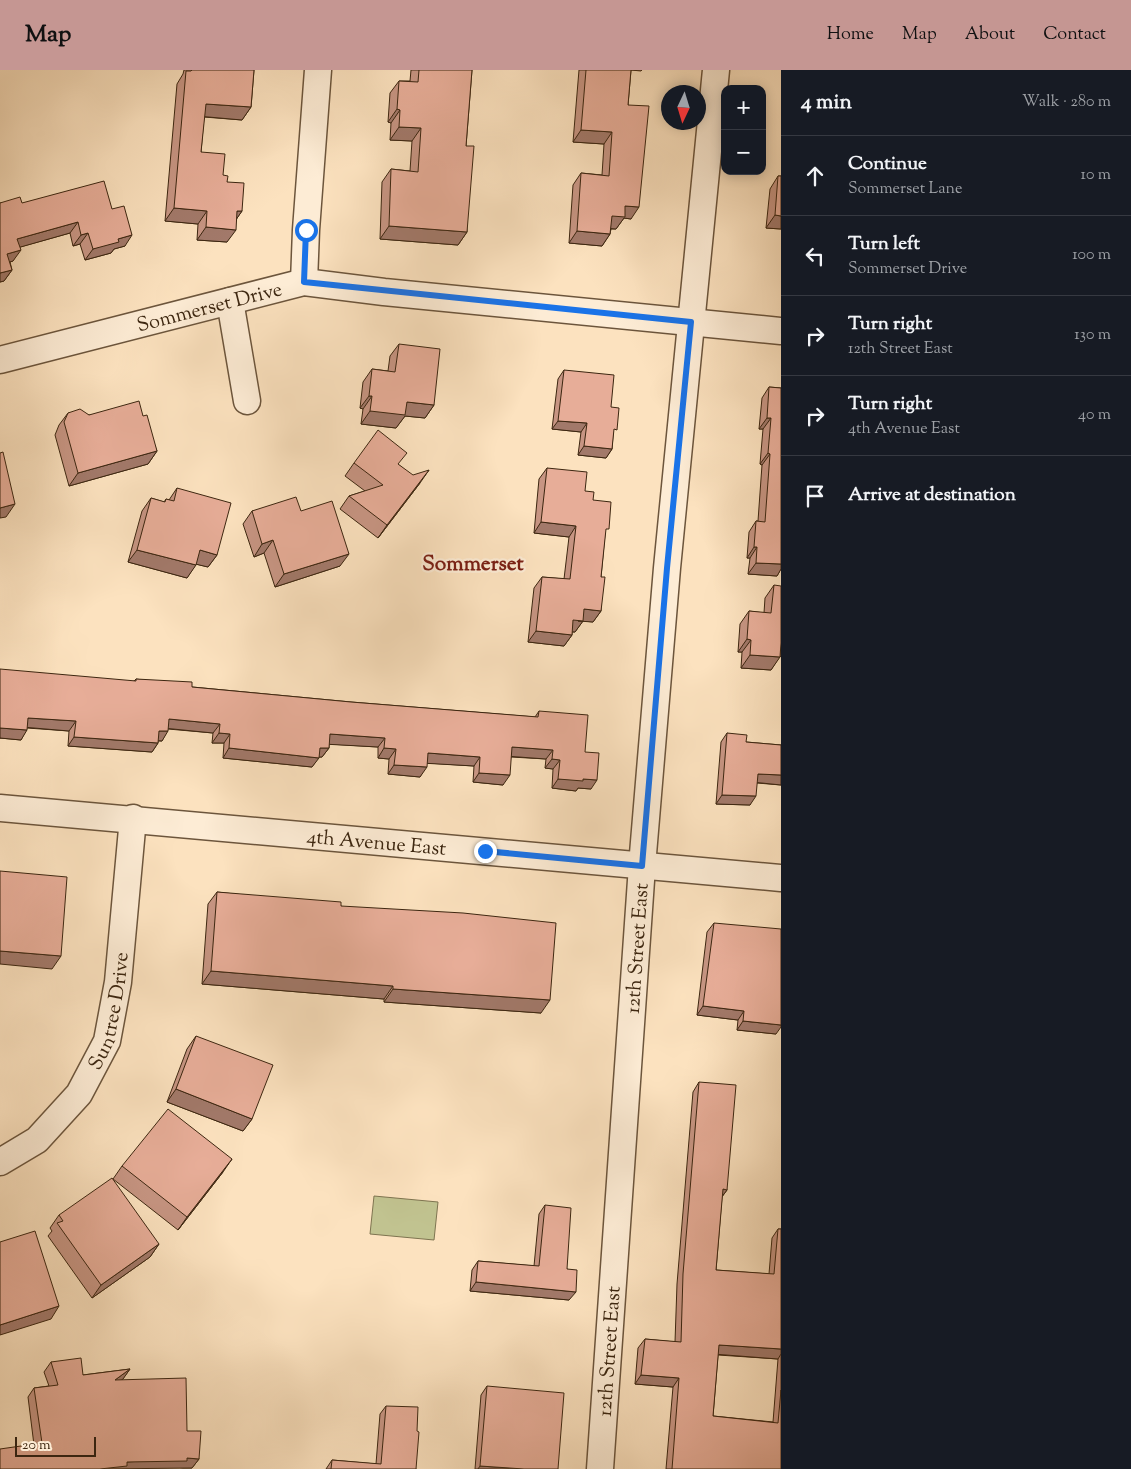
<!DOCTYPE html>
<meta charset="utf-8">
<style>
:root{--surface:#171b24;--page:#242831;--text:#f1f3f6;--muted:#9ea1a6;--line:#363941;--accent:#c59692}
body{margin:0;font-family:"Sorts Mill Goudy",serif;background:var(--page);color:var(--text)}
.controls{position:absolute;right:15px;top:15px;display:grid;overflow:hidden;border-radius:10px;box-shadow:0 2px 12px #0003}
.controls button{width:45px;height:45px;display:grid;place-items:center;padding:0;border:0;border-bottom:1px solid var(--line);background:var(--surface);color:var(--text);font:25px sans-serif}
.compass{position:absolute;left:661px;top:15px;width:45px;height:45px;border-radius:50%;background:var(--surface);box-shadow:0 2px 12px #0003;rotate:184deg}
.scale{position:absolute;left:15px;bottom:12px;width:81px;box-sizing:border-box;padding-left:5px;border:2px solid #3c2610;border-top:0;font-size:14px;line-height:18px;white-space:nowrap;color:#3c2610;-webkit-text-stroke:4px #fdecd5;paint-order:stroke}
.stop{position:absolute;width:15px;height:15px;margin:-11px;border:4px solid #1a73e8;border-radius:50%;background:#fff}
.stop.end{background:#1a73e8;border-color:#fff;box-shadow:0 1px 5px #0008}
.list{margin:0;padding:0;list-style:none}
h2{display:flex;justify-content:space-between;align-items:center;height:65px;margin:0;padding:0 20px;font-size:21px}
h2 small{font-size:16px;font-weight:400;color:var(--muted)}
.list li{display:grid;grid-template-columns:32px 1fr auto;gap:15px;align-items:center;box-sizing:border-box;height:80px;padding:0 20px;border-top:1px solid var(--line)}
.list b{display:block;font-size:19px;white-space:nowrap}
.list p{margin:0;font-size:16px;white-space:nowrap;color:var(--muted)}
.list em{font-size:16px;font-style:normal;color:var(--muted)}
.icon{flex:none;width:28px;height:28px;fill:none;stroke:currentColor;stroke-width:2;stroke-linecap:round;stroke-linejoin:round}
.map{position:relative;flex:none;width:781px;height:1399px;overflow:hidden}
header{display:flex;align-items:center;gap:30px;box-sizing:border-box;height:70px;padding:0 25px;background:var(--accent);color:#111}
header strong{font-size:24px}
nav{display:flex;gap:28px;margin-inline-start:auto;font-size:18px}
main{display:flex}
aside{flex:1;background:var(--surface)}
.map>svg:first-child{display:block}
.park{fill:#c1c390;stroke:#7e7450}
.lines{fill:none;stroke-linecap:round;stroke-linejoin:round}
.street-casing{stroke:#6c553c;stroke-width:29}
.street{stroke:#fdecd5;stroke-width:26}
.wall{fill:#c79583;stroke:#3c2610;fill-rule:evenodd}
.shaded-wall{fill:#a2796a;stroke:#3c2610}
.building{fill:#e7ad98;stroke:#3c2610}
.route{stroke:#1a73e8;stroke-width:6}
.labels{text-anchor:middle;stroke-width:4.5;stroke-linejoin:round;paint-order:stroke}
.street-label{font-size:20px;fill:#3c2610;stroke:#fdecd5}
.neighbourhood-label{font-size:21px;font-weight:bold;fill:#7a1f14;stroke:#fdecd5}
</style>
<header>
<strong>Map</strong>
<nav><a>Home</a><a>Map</a><a>About</a><a>Contact</a></nav>
</header>
<main>
<div class="map">
<svg width="781" height="1399" viewBox="0 0 781 1399">
<rect width="100%" height="100%" fill="#fce2bf"/>
<filter id="stains"><feTurbulence type="fractalNoise" baseFrequency=".004" numOctaves="4"/><feColorMatrix values="0 0 0 0 .2 0 0 0 0 .09 0 0 0 0 .02 0 0 0 .5 -.17"/></filter>
<radialGradient id="worn" r=".72"><stop offset=".6" stop-color="#630" stop-opacity="0"/><stop offset="1" stop-color="#630" stop-opacity=".3"/></radialGradient>
<path class="park" d="M374,1126L438,1132L434,1170L370,1164Z"/>
<g class="lines">
<g class="street-casing">
<g id="street">
<path d="M304,212L306,160L318,0"/>
<path d="M230,231L247,331"/>
<path id="s1" d="M0,290L304,212L384,222L781,261"/>
<path id="s2" d="M0,738L781,808"/>
<path id="s3" d="M0,1092L37,1070L79,1024L107,971L118,912L133,748"/>
<path id="s4" d="M600,1399L642,796L667,498L716,0"/>
</g>
</g>
<use href="#street" class="street"/>
</g>
<path class="wall" d="M184,0H254L251,37L242,50L204,47L201,82L223,105L227,112L242,141L237,148L227,172L197,170L198,154L165,151L177,14L183,4Z
M411,0H472L466,76L467,162L458,175L380,169L382,112L391,99L410,101L412,71L390,70L391,53L388,52L390,23L399,11H410Z
M579,0H642L641,1L631,0L628,35L631,149L624,148L616,159H611L610,164L602,176L569,173L573,115L581,103L602,105L604,74L573,72Z
M778,106H781V159L766,158L770,119Z
M0,133L112,139L125,176L114,179L111,183L85,190L80,174L73,176L70,163L20,177L13,191L10,192L12,200L4,211L0,212Z
M399,274L434,335L425,348L405,346L396,358L361,354L363,339L360,338L363,312L372,299L388,301L390,286Z
M564,300L611,337L613,365L612,379L606,388L578,385L581,362L552,359L558,309Z
M769,317L781,318V499L777,506L748,504L750,488H747L749,462L756,451H758L762,395L760,394L763,359H759L762,328Z
M68,343L89,345L143,346L157,381L148,394L69,416L55,365L59,355Z
M354,393L399,395L420,413L378,468L340,439L349,426L365,421L345,406Z
M547,398L585,421L593,430L605,464L601,507V541L593,552L583,551L575,562H572V565L564,576L528,572L534,518L542,507L564,509L569,467L534,463L539,409Z
M177,418L217,485L208,497L196,494L187,508L128,492L142,441L151,428L164,432L166,429L169,430Z
M252,441H301L340,496L275,517L264,483L254,487L243,454Z
M774,515L781,587L780,586L771,600L741,598L742,582H738L740,554L749,541L764,543L765,528Z
M136,609L192,617L351,632L535,647L539,641L585,682L591,719L578,718L576,721L552,718L553,699L545,698L546,689L511,687L503,715L473,712L474,696L427,693L420,707L388,704L389,689L378,688V677L329,674V678L322,687H319L312,697L223,688L224,673H212L213,663L168,659L162,671H158V673L152,682L68,676L69,661L27,658L21,670L0,668L134,611Z
M727,663L746,672L781,675V715L757,713L750,735L716,734L721,672Z
M217,822L341,836L541,943L384,932V929L202,914L208,834Z
M714,853L776,964L737,960L738,950L697,945L707,862Z
M196,966L252,1049L243,1061L167,1032L187,979Z
M699,1012L727,1120L722,1127L716,1200L769,1204L772,1168L778,1159H781V1399H666L673,1317L635,1314L638,1278L645,1269L675,1272L677,1214L693,1022ZM718,1285L778,1289L773,1352L713,1346Z
M122,1096L223,1102L178,1160L113,1109Z
M545,1135L567,1199L569,1230L470,1221L472,1200L478,1191L534,1196L539,1144Z
M59,1145L159,1174L150,1187L92,1228L48,1166L52,1161L50,1158Z
M51,1292L83,1305L130,1299L122,1310L187,1361L199,1389L192,1398H183L34,1375L28,1327L34,1318L49,1316L44,1302Z
M487,1316L558,1399H475L481,1325Z
M386,1336L416,1399H326L332,1390L376,1394L380,1344Z"/>
<path class="shaded-wall" d="M206,34L251,37L242,50L197,46Z
M397,39L400,40L391,53L388,52Z
M399,57L421,58L412,71L390,70Z
M581,60L612,62L604,74L573,72Z
M625,136L639,137L631,149L624,148L616,159L603,158L612,146Z
M174,138L207,141L198,154L165,151Z
M237,141H242L233,154Z
M775,145L781,146V159L766,158Z
M78,152L70,163L10,180L17,169Z
M389,156L467,162L458,175L380,169Z
M206,157L236,160L227,172L197,170Z
M577,161L610,164L602,176L569,173Z
M88,163L80,174L73,176L81,165Z
M132,165L125,176L114,179L111,183L85,190L93,179L118,169Z
M21,180L13,191L0,195L7,184Z
M12,200L4,211L0,212V203Z
M369,326H372L363,339L360,338Z
M407,332L434,335L425,348L405,346L396,358L361,354L370,341Z
M767,348H771L763,359H759Z
M558,351L587,353L581,362L552,359Z
M584,376L612,379L606,388L578,385Z
M157,381L148,394L69,416L78,403Z
M768,383L770,384L762,395L760,394Z
M429,400L420,413L378,468L387,455Z
M15,434L6,447L0,448V438Z
M541,452L576,456L569,467L534,463Z
M273,470L264,483L254,487L262,474Z
M754,477H757L750,488H747Z
M137,480L196,495L187,508L128,492Z
M200,480L217,485L208,497L191,493Z
M349,484L340,496L275,517L284,504Z
M756,493L781,494V499L777,506L748,504Z
M584,539L601,541L593,552L578,551H583L575,562L565,561L573,550Z
M536,561L572,565L564,576L528,572Z
M747,569L751,570L742,582H738Z
M750,585L780,587L771,600L741,598Z
M28,648L76,651L69,661L22,657Z
M169,649L220,654L213,663L163,658Z
M0,658L27,660L21,670L0,668Z
M159,661H168L162,671L153,670Z
M219,663L230,664L224,673H212Z
M330,664L385,668L378,677L323,674Z
M74,667L158,673L152,682L68,676Z
M512,677L553,680L546,689L505,686Z
M229,678L319,688L312,697L223,688Z
M320,678H329L322,687H313Z
M384,678L396,679L389,689L378,688Z
M428,683L480,687L474,696L421,693Z
M552,689L560,690L553,699L545,698Z
M394,695L427,697L420,707L388,704Z
M479,703L510,705L503,715L473,712Z
M758,704L781,705V715L752,712Z
M558,709H583L597,710L591,719L578,718L576,721L552,718Z
M722,725L756,726L750,735L716,734Z
M0,881L61,886L52,899L0,894Z
M211,901L393,916L384,929L202,914Z
M393,919L550,930L541,943L384,932Z
M703,936L744,941L738,950L697,945Z
M743,951L781,955V957L776,964L737,960Z
M176,1019L252,1049L243,1061L167,1032Z
M232,1089L223,1102L178,1160L187,1147Z
M723,1119L727,1120L720,1129Z
M159,1174L150,1187L92,1228L101,1215Z
M476,1212L576,1222L569,1230L470,1221Z
M59,1236L51,1249L0,1265V1255Z
M719,1275L781,1279V1284L778,1289L713,1284Z
M130,1299L123,1309L108,1320L115,1310Z
M641,1305L679,1308L673,1317L635,1314Z
M187,1388L199,1389L192,1398L100,1399L127,1392Z
M480,1396L524,1399H478Z"/>
<path class="building" d="M192,0H254L251,37L206,34L201,82L225,84L223,105L228,106L227,112L244,113L242,141H237L236,160L206,157L207,141L174,138L186,1H191Z
M419,0H472L466,76H474L467,162L389,156L391,99L418,102L421,58L399,57L400,40L397,39L399,11L418,12Z
M586,0H631L628,35L649,36L639,137L625,136V147L612,146L610,164L577,161L581,103L609,106L612,62L581,60Z
M778,106H781V146L775,145Z
M104,111L112,139L124,136L132,165L118,169L119,172L93,179L88,163L81,165L78,152L17,169L21,180L7,184L12,200L0,203V133L20,127L22,133Z
M399,274L440,279L434,335L407,332L405,345L370,341L372,326H369L372,299L395,302Z
M564,300L614,305L611,337L619,338L617,360L614,359L612,379L584,376L587,353L558,351Z
M769,317L781,318V494L756,493L757,477H754L756,451L765,452L770,384L768,383L771,348H767Z
M139,331L143,346L147,345L157,381L78,403L64,352L68,343L80,339L89,345Z
M378,360L407,383L398,394L413,405L429,400L387,455L349,426L383,415L354,393Z
M3,382L15,434L0,438V383Z
M547,398L587,402L585,421L594,422L593,430L611,432L609,459H606L601,507H605L601,541L584,539L583,551L573,550L572,565L536,561L542,507L570,509L576,456L541,452Z
M177,418L231,433L217,485L200,480L196,495L137,480L151,428L165,432L166,429L174,431Z
M296,427L301,441L332,431L349,484L284,504L273,470L262,474L252,441Z
M774,515L781,516V573L780,587L750,585L751,570L747,569L749,541L771,543Z
M0,599L136,611V609L192,612V617L351,632L538,647L539,641L588,645L585,682L599,683L597,710L583,709V711L558,709L560,690L552,689L553,680L512,677L510,705L479,703L480,687L428,683L427,697L394,695L396,679L384,678L385,668L330,664L329,678H320L319,688L229,678L230,664L219,663L220,654L169,649L168,661H159L158,673L74,667L76,651L28,648L27,660L0,658Z
M727,663L747,665L746,672L781,675V705L758,704L756,726L722,725Z
M0,801L67,807L61,886L0,881Z
M217,822L341,832V836L463,843L556,853L550,930L393,919V916L211,901Z
M714,853L781,859V955L743,951L744,941L703,936Z
M196,966L273,995L252,1049L176,1019Z
M699,1012L736,1015L727,1120L723,1119L716,1200L774,1204L778,1159H781V1279L719,1275L713,1346L778,1353L781,1320V1399H672L679,1308L641,1305L645,1269L681,1272L683,1204Z
M168,1039L232,1089L187,1147L122,1096Z
M112,1108L159,1174L101,1215L57,1153L63,1151L59,1145Z
M545,1135L571,1138L567,1199L577,1200L576,1222L476,1212L478,1191L539,1196Z
M35,1161L59,1236L0,1255V1172Z
M81,1288L83,1305L130,1299L115,1310L186,1308L187,1361H201L199,1389L187,1388V1391L127,1392V1396L100,1399H0V1379L42,1373L34,1318L58,1315L51,1292Z
M487,1316L564,1323L558,1399H524L480,1396Z
M386,1336L418,1337L417,1361L419,1362L416,1399H331L332,1390L381,1394Z"/>
<g class="lines">
<path class="route" d="M306,160L304,212L691,252L667,498L642,796L485,781"/>
</g>
<g class="labels">
<g class="street-label">
<text dy="7" stroke="none"><textPath href="#s1" startOffset="216">Sommerset Drive</textPath></text>
<text dy="7" stroke="none"><textPath href="#s2" startOffset="378">4th Avenue East</textPath></text>
<text dy="7" stroke="none"><textPath href="#s4" startOffset="522">12th Street East</textPath></text>
<text dy="7" stroke="none"><textPath href="#s3" startOffset="195">Suntree Drive</textPath></text>
<text dy="7" stroke="none"><textPath href="#s4" startOffset="118">12th Street East</textPath></text>
</g>
<g class="neighbourhood-label">
<text x="473" y="500">Sommerset</text>
</g>
</g>
<rect width="100%" height="100%" filter="url(#stains)"/>
<rect width="100%" height="100%" fill="url(#worn)"/>
</svg>
<div class="controls">
<button>+</button>
<button>−</button>
</div>
<svg class="compass" viewBox="-18 -18 36 36"><path d="M0-13l5 13h-10z" fill="#e53935"/><path d="M0 13l5-13h-10z" fill="#9ea1a6"/></svg>
<div class="scale">20 m</div>
<div class="stop" style="left:306px;top:160px"></div>
<div class="stop end" style="left:485px;top:781px"></div>
</div>
<aside>
<h2>4 min<small>Walk · 280 m</small></h2>
<ul class="list">
<li><svg class="icon" aria-label="ahead" viewBox="0 0 24 24"><path d="M12 20V5M6 11l6-6 6 6"/></svg><div><b>Continue</b><p>Sommerset Lane</p></div><em>10 m</em></li>
<li><svg class="icon" aria-label="left" viewBox="0 0 24 24"><path d="M17 20v-9H6M10 6l-5 5 5 5"/></svg><div><b>Turn left</b><p>Sommerset Drive</p></div><em>100 m</em></li>
<li><svg class="icon" aria-label="right" viewBox="0 0 24 24"><path d="M7 20v-9h11M14 6l5 5-5 5"/></svg><div><b>Turn right</b><p>12th Street East</p></div><em>130 m</em></li>
<li><svg class="icon" aria-label="right" viewBox="0 0 24 24"><path d="M7 20v-9h11M14 6l5 5-5 5"/></svg><div><b>Turn right</b><p>4th Avenue East</p></div><em>40 m</em></li>
<li><svg class="icon" aria-label="arrive" viewBox="0 0 24 24"><path d="M6 21V4h12l-3 4 3 4H6"/></svg><div><b>Arrive at destination</b></div></li>
</ul>
</aside>
</main>
